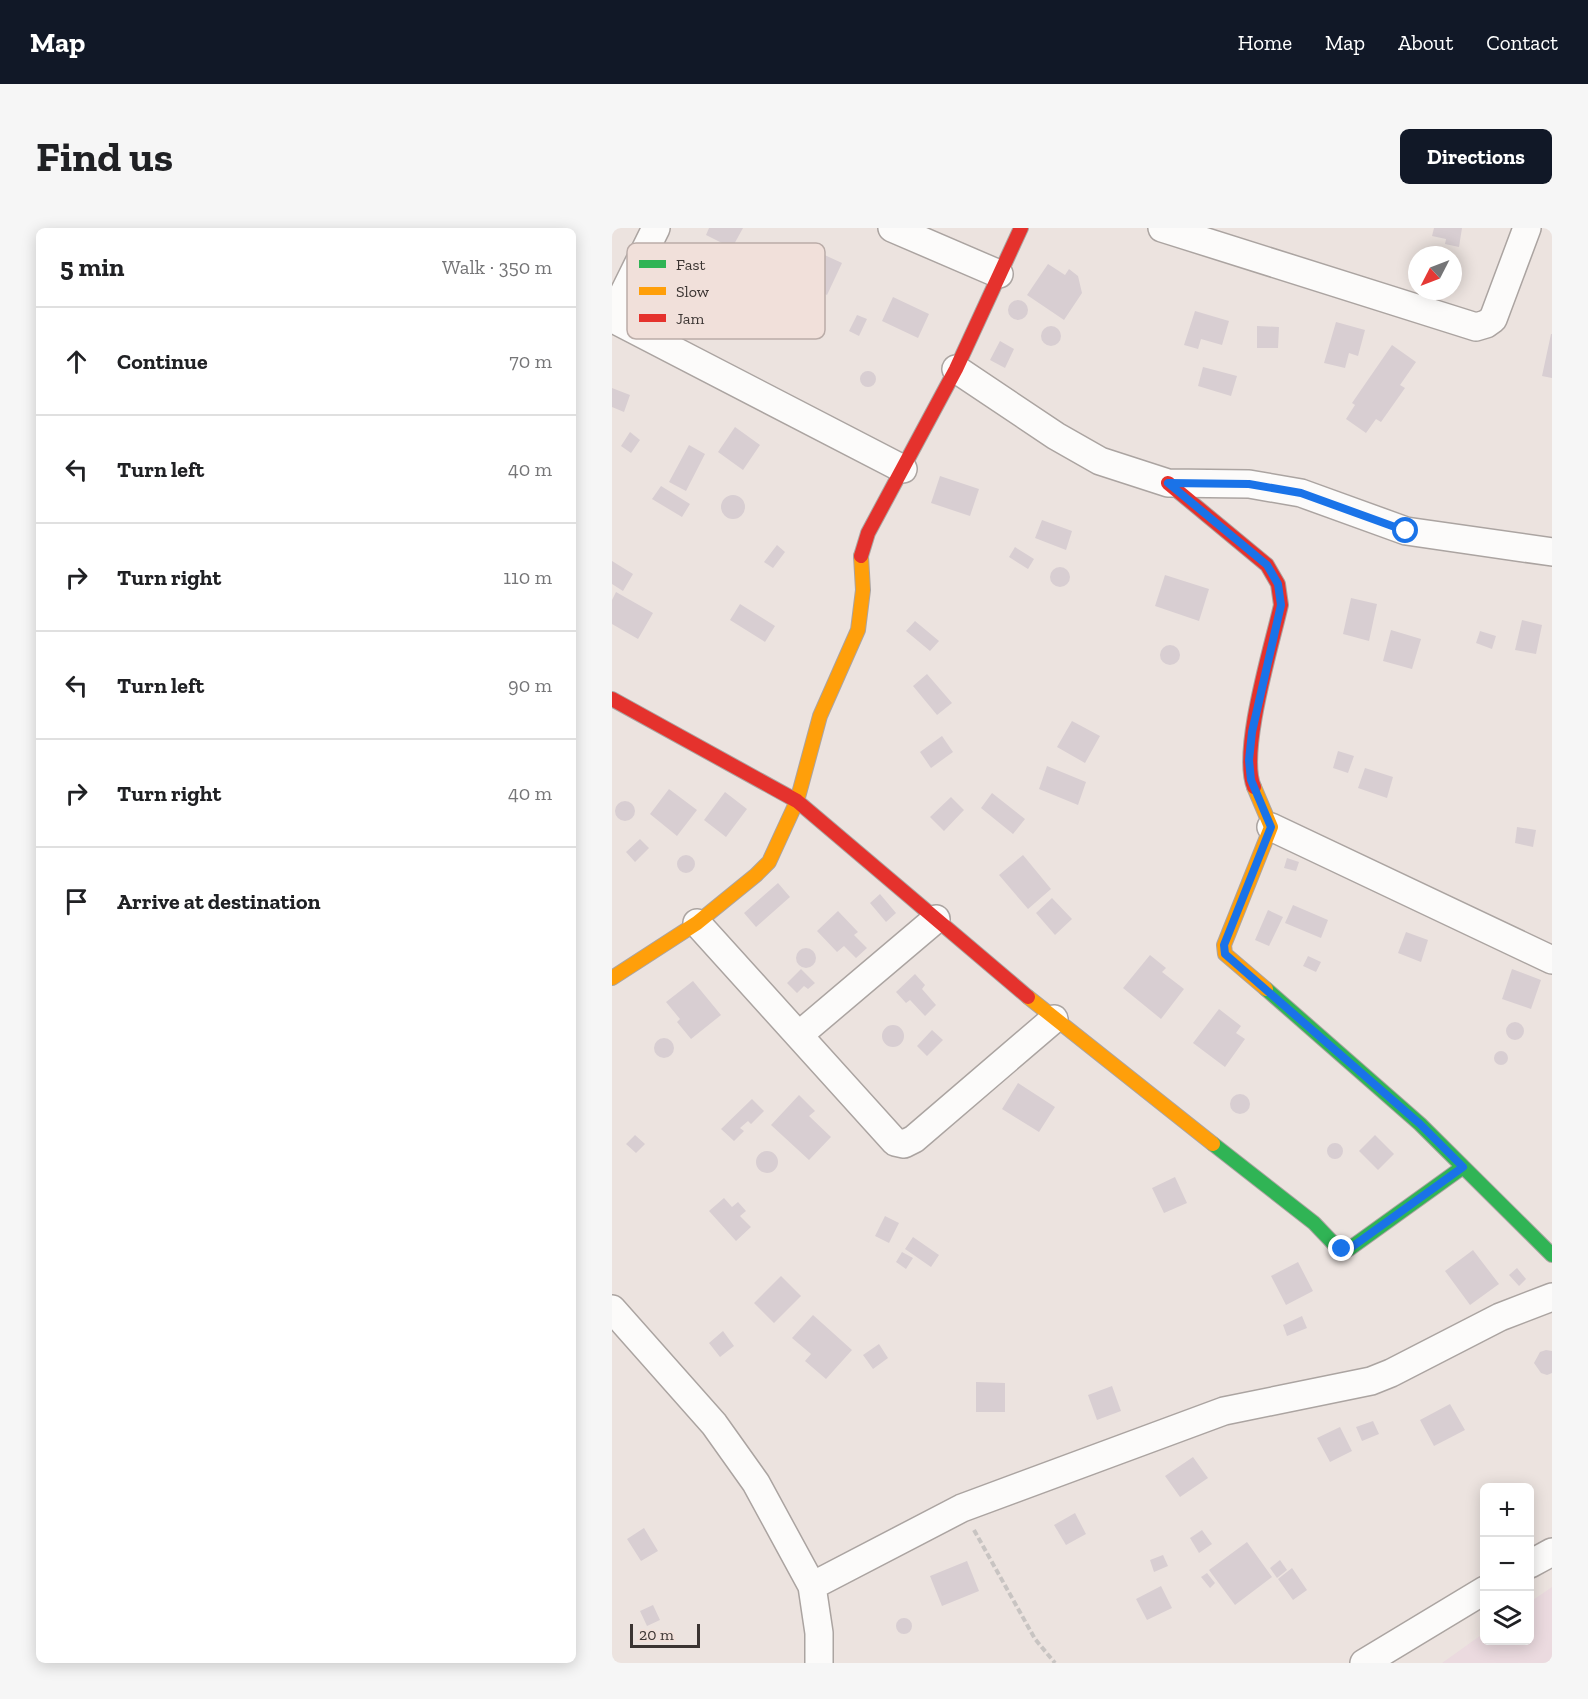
<!DOCTYPE html>
<meta charset="utf-8">
<style>
:root{--surface:#fff;--page:#f6f6f6;--text:#202124;--muted:#757577;--line:#e0e0e0;--accent:#111827}
body{margin:0;font-family:"Zilla Slab",serif;background:var(--page);color:var(--text)}
.controls{position:absolute;right:18px;bottom:18px;display:grid;overflow:hidden;border-radius:9px;box-shadow:0 3px 15px #0003}
.controls button{width:54px;height:54px;display:grid;place-items:center;padding:0;border:0;border-bottom:2px solid var(--line);background:var(--surface);color:var(--text);font:30px sans-serif}
.compass{position:absolute;left:796px;top:18px;width:54px;height:54px;border-radius:50%;background:var(--surface);box-shadow:0 3px 15px #0003;rotate:228deg}
.scale{position:absolute;left:18px;bottom:15px;width:70px;box-sizing:border-box;padding-left:6px;border:3px solid #3b3432;border-top:0;font-size:16px;line-height:21px;white-space:nowrap;color:#3b3432;-webkit-text-stroke:4px #f1e0da;paint-order:stroke}
.stop{position:absolute;width:18px;height:18px;margin:-14px;border:4px solid #1a73e8;border-radius:50%;background:#fff}
.stop.end{background:#1a73e8;border-color:#fff;box-shadow:0 2px 6px #0008}
.list{margin:0;padding:0;list-style:none}
h2{display:flex;justify-content:space-between;align-items:center;height:78px;margin:0;padding:0 24px;font-size:26px}
h2 small{font-size:20px;font-weight:400;color:var(--muted)}
.list li{display:grid;grid-template-columns:39px 1fr auto;gap:18px;align-items:center;box-sizing:border-box;height:108px;padding:0 24px;border-top:2px solid var(--line)}
.list b{display:block;font-size:22px;white-space:nowrap}
.list em{font-size:20px;font-style:normal;color:var(--muted)}
.icon{flex:none;width:33px;height:33px;fill:none;stroke:currentColor;stroke-width:2;stroke-linecap:round;stroke-linejoin:round}
.map{position:relative;flex:none;width:940px;height:1435px;overflow:hidden;border-radius:9px}
header{display:flex;align-items:center;gap:36px;box-sizing:border-box;height:84px;padding:0 30px;background:var(--accent);color:#fff}
header strong{font-size:28px}
nav{display:flex;gap:33px;margin-inline-start:auto;font-size:21px}
.intro{display:flex;align-items:center;justify-content:space-between;box-sizing:border-box;height:144px;padding:0 36px}
h1{margin:0;font-size:42px}
.button{padding:15px 27px;border-radius:9px;background:var(--accent);color:#fff;font-size:21px;font-weight:700}
main{display:flex;gap:36px;padding:0 36px}
aside{flex:1;background:var(--surface);border-radius:9px;box-shadow:0 3px 15px #0003}
.map>svg:first-child{display:block}
.education{fill:#ebdadf}
.building{fill:#d8ced2}
.lines{fill:none;stroke-linecap:round;stroke-linejoin:round}
.street-casing{stroke:#aba4a1;stroke-width:30}
.fast-casing{stroke:#aba4a1;stroke-width:16}
.slow-casing{stroke:#aba4a1;stroke-width:16}
.jam-casing{stroke:#aba4a1;stroke-width:16}
.path{stroke:#c8c4c2;stroke-width:4;stroke-dasharray:6 3;stroke-linecap:butt}
.street{stroke:#fcfbfa;stroke-width:27}
.fast{stroke:#30b455;stroke-width:14}
.slow{stroke:#ff9f0a;stroke-width:14}
.jam{stroke:#e5322d;stroke-width:14}
.route{stroke:#1a73e8;stroke-width:8}
.key{fill:#f1e0da;stroke:#baaca8;stroke-width:1.5}
.key-label{font-size:16px;fill:#3b3432}
</style>
<header>
<strong>Map</strong>
<nav><a>Home</a><a>Map</a><a>About</a><a>Contact</a></nav>
</header>
<div class="intro"><h1>Find us</h1><a class="button">Directions</a></div>
<main>
<aside>
<h2>5 min<small>Walk · 350 m</small></h2>
<ul class="list">
<li><svg class="icon" aria-label="ahead" viewBox="0 0 24 24"><path d="M12 20V5M6 11l6-6 6 6"/></svg><div><b>Continue</b></div><em>70 m</em></li>
<li><svg class="icon" aria-label="left" viewBox="0 0 24 24"><path d="M17 20v-9H6M10 6l-5 5 5 5"/></svg><div><b>Turn left</b></div><em>40 m</em></li>
<li><svg class="icon" aria-label="right" viewBox="0 0 24 24"><path d="M7 20v-9h11M14 6l5 5-5 5"/></svg><div><b>Turn right</b></div><em>110 m</em></li>
<li><svg class="icon" aria-label="left" viewBox="0 0 24 24"><path d="M17 20v-9H6M10 6l-5 5 5 5"/></svg><div><b>Turn left</b></div><em>90 m</em></li>
<li><svg class="icon" aria-label="right" viewBox="0 0 24 24"><path d="M7 20v-9h11M14 6l5 5-5 5"/></svg><div><b>Turn right</b></div><em>40 m</em></li>
<li><svg class="icon" aria-label="arrive" viewBox="0 0 24 24"><path d="M6 21V4h12l-3 4 3 4H6"/></svg><div><b>Arrive at destination</b></div></li>
</ul>
</aside>
<div class="map">
<svg width="940" height="1435" viewBox="0 0 940 1435">
<rect width="100%" height="100%" fill="#ece3df"/>
<path class="education" d="M940,1359V1435H830L872,1405L873,1412H918V1374Z"/>
<path class="building" d="M97,0H131L120,20L94,7Z
M822,0H850L847,19L833,16L834,11L820,8Z
M206,24L230,35L215,67L191,56Z
M436,36L453,47L457,41L466,48L470,65L452,92L415,67Z
M281,69L317,86L306,110L270,93Z
M396 82a10 10 0 1 1 20 0a10 10 0 1 1-20 0Z
M583,83L617,93L610,117L589,111L586,121L572,117Z
M245,87L255,91L247,108L237,103Z
M724,94L753,102L746,128L737,125L733,140L712,135Z
M645,98L667,99L666,120H645Z
M429 108a10 10 0 1 1 20 0a10 10 0 1 1-20 0Z
M939,106H940V150L930,148Z
M388,113L402,121L393,140L378,132Z
M780,117L804,134L788,157L793,160L769,194L764,191L754,205L734,191L743,177L740,175Z
M591,139L625,148L619,168L586,158Z
M248 151a8 8 0 1 1 16 0a8 8 0 1 1-16 0Z
M0,160L18,167L12,184L0,179Z
M123,199L148,217L131,242L106,224Z
M18,204L28,212L19,225L9,218Z
M77,217L93,226L74,263L57,254Z
M328,248L367,261L358,288L319,275Z
M49,258L78,276L70,289L40,271Z
M109 279a12 12 0 1 1 24 0a12 12 0 1 1-24 0Z
M430,292L460,303L454,322L423,310Z
M165,317L173,324L161,340L152,334Z
M403,319L422,331L416,341L397,329Z
M0,333L21,346L11,363L0,356Z
M438 349a10 10 0 1 1 20 0a10 10 0 1 1-20 0Z
M553,347L597,361L587,393L543,378Z
M4,364L41,385L26,411L0,396V372Z
M739,370L765,376L757,413L731,406Z
M128,376L163,398L153,414L118,392Z
M910,392L930,397L924,426L903,422Z
M303,393L327,413L318,423L294,403Z
M779,402L809,411L800,441L771,433Z
M868,403L884,408L880,421L864,415Z
M548 427a10 10 0 1 1 20 0a10 10 0 1 1-20 0Z
M315,446L340,475L325,487L301,458Z
M460,493L488,508L473,535L445,519Z
M330,508L341,524L319,540L308,524Z
M726,523L742,528L736,545L721,540Z
M435,538L474,554L466,577L427,561Z
M753,540L781,549L775,570L746,560Z
M57,561L85,582L65,608L38,586Z
M113,564L135,581L114,609L92,592Z
M380,565L413,591L401,606L369,580Z
M339,569L352,582L332,603L318,589Z
M3 583a10 10 0 1 1 20 0a10 10 0 1 1-20 0Z
M905,599L924,602L921,619L903,615Z
M28,611L37,620L23,634L14,624Z
M65 636a9 9 0 1 1 18 0a9 9 0 1 1-18 0Z
M411,627L439,661L416,681L387,647Z
M675,630L687,634L684,643L672,640Z
M166,655L178,669L144,699L132,685Z
M268,666L284,685L274,694L258,675Z
M440,670L460,691L443,707L424,685Z
M681,677L716,692L709,710L673,695Z
M656,682L671,689L657,718L643,712Z
M226,683L246,704L242,707L255,720L244,730L232,718L225,724L205,703Z
M794,704L816,712L809,734L786,725Z
M184 730a10 10 0 1 1 20 0a10 10 0 1 1-20 0Z
M538,727L554,740L550,744L572,761L549,791L511,760Z
M696,728L709,734L704,744L691,738Z
M189,741L203,755L196,761L192,758L185,765L175,755Z
M900,741L929,752L919,781L890,771Z
M303,746L313,757L310,761L324,777L313,788L298,772L294,775L284,764Z
M81,753L109,787L79,811L65,794L68,791L54,774Z
M607,781L629,798L624,805L633,811L613,839L581,815Z
M894 803a9 9 0 1 1 18 0a9 9 0 1 1-18 0Z
M270 808a11 11 0 1 1 22 0a11 11 0 1 1-22 0Z
M320,802L331,812L315,828L305,818Z
M42 820a10 10 0 1 1 20 0a10 10 0 1 1-20 0Z
M882 830a7 7 0 1 1 14 0a7 7 0 1 1-14 0Z
M406,855L443,879L427,904L390,881Z
M618 876a10 10 0 1 1 20 0a10 10 0 1 1-20 0Z
M187,867L203,883L197,888L219,909L197,932L159,897Z
M140,871L152,883L139,896L136,893L128,900L132,903L122,913L109,901Z
M23,907L33,916L24,925L14,916Z
M763,907L782,926L766,942L747,923Z
M715 923a8 8 0 1 1 16 0a8 8 0 1 1-16 0Z
M144 934a11 11 0 1 1 22 0a11 11 0 1 1-22 0Z
M563,949L575,975L552,985L540,960Z
M112,970L120,979L126,974L134,983L128,988L139,999L124,1013L97,983Z
M273,988L287,995L277,1015L263,1008Z
M301,1009L327,1027L319,1039L293,1021Z
M861,1022L887,1056L858,1077L833,1043Z
M290,1024L301,1030L294,1041L284,1034Z
M686,1034L701,1063L674,1077L659,1048Z
M905,1040L914,1051L907,1058L897,1047Z
M169,1048L189,1068L162,1095L142,1075Z
M201,1087L240,1122L214,1151L193,1133L199,1126L180,1110Z
M690,1088L695,1100L675,1108L671,1097Z
M111,1103L122,1118L108,1129L97,1115Z
M267,1116L276,1130L261,1141L251,1127Z
M934,1122L940,1123V1145L935,1147L929,1145L922,1135L928,1124Z
M364,1154L393,1155V1184H364Z
M500,1158L509,1183L485,1192L476,1167Z
M838,1176L853,1202L822,1218L808,1192Z
M761,1193L767,1206L750,1213L744,1199Z
M728,1199L740,1223L718,1234L705,1210Z
M581,1229L596,1250L568,1269L553,1248Z
M463,1285L474,1306L454,1317L442,1297Z
M32,1300L46,1323L29,1333L15,1311Z
M590,1302L600,1316L587,1325L578,1310Z
M635,1314L660,1349L623,1377L597,1342Z
M551,1327L556,1338L542,1344L538,1332Z
M668,1332L675,1342L665,1350L658,1340Z
M355,1333L367,1363L330,1378L318,1348Z
M680,1340L695,1362L681,1372L666,1351Z
M595,1345L603,1355L598,1360L589,1349Z
M549,1358L560,1380L535,1392L524,1371Z
M41,1377L48,1392L35,1398L28,1383Z
M284 1398a8 8 0 1 1 16 0a8 8 0 1 1-16 0Z"/>
<g class="lines">
<g class="street-casing">
<path id="street" d="M44,0L4,81L3,87L7,94L291,241
M280,0L387,46
M550,0L864,99L874,96L881,91L915,0
M344,141L444,208L488,233L556,255L637,256L689,265L794,303L940,324
M659,599L940,732
M85,695L283,914L292,916L302,911L442,791
M187,807L324,691
M0,1081L102,1196L144,1255L200,1358L207,1405V1435
M918,1336L940,1324
M200,1358L350,1280L612,1183L759,1153L779,1145L888,1089L940,1069
M752,1435L873,1362"/>
</g>
<g class="fast-casing">
<path id="fast" d="M654,761L808,896L940,1027
M601,916L702,995L722,1016L737,1021L851,939"/>
</g>
<g class="slow-casing">
<path id="slow" d="M642,559L659,599L612,717L613,726L654,761
M0,750L85,695L144,647L157,634L185,573L208,488L246,402L251,362L249,328
M416,769L601,916"/>
</g>
<g class="jam-casing">
<path id="jam" d="M556,255L655,337L666,356L669,377C660,417 627,524 642,559
M249,328L256,305L344,141L409,0
M0,471L185,573L416,769"/>
</g>
<path class="path" d="M362,1302L423,1411L443,1435"/>
<use href="#street" class="street"/>
<use href="#fast" class="fast"/>
<use href="#slow" class="slow"/>
<use href="#jam" class="jam"/>
</g>
<g class="lines">
<path class="route" d="M730,1021H737L851,939L808,896L613,726L612,717L659,599L639,552L637,532L640,504L669,377L666,356L655,337L556,255L637,256L689,265L794,303"/>
</g>
<rect x="15" y="15" width="198" height="96" rx="9" class="key"/>
<rect x="27" y="32" width="27" height="8" fill="#30b455"/>
<rect x="27" y="59" width="27" height="8" fill="#ff9f0a"/>
<rect x="27" y="86" width="27" height="8" fill="#e5322d"/>
<g class="key-label">
<text x="64" y="42">Fast</text>
<text x="64" y="69">Slow</text>
<text x="64" y="96">Jam</text>
</g>
</svg>
<div class="controls">
<button>+</button>
<button>−</button>
<button><svg class="icon" aria-label="layers" viewBox="0 0 24 24"><path d="M12 4l9 5-9 5-9-5zM3 14l9 5 9-5"/></svg></button>
</div>
<svg class="compass" viewBox="-18 -18 36 36"><path d="M0-13l5 13h-10z" fill="#e53935"/><path d="M0 13l5-13h-10z" fill="#757577"/></svg>
<div class="scale">20 m</div>
<div class="stop" style="left:794px;top:303px"></div>
<div class="stop end" style="left:730px;top:1021px"></div>
</div>
</main>
